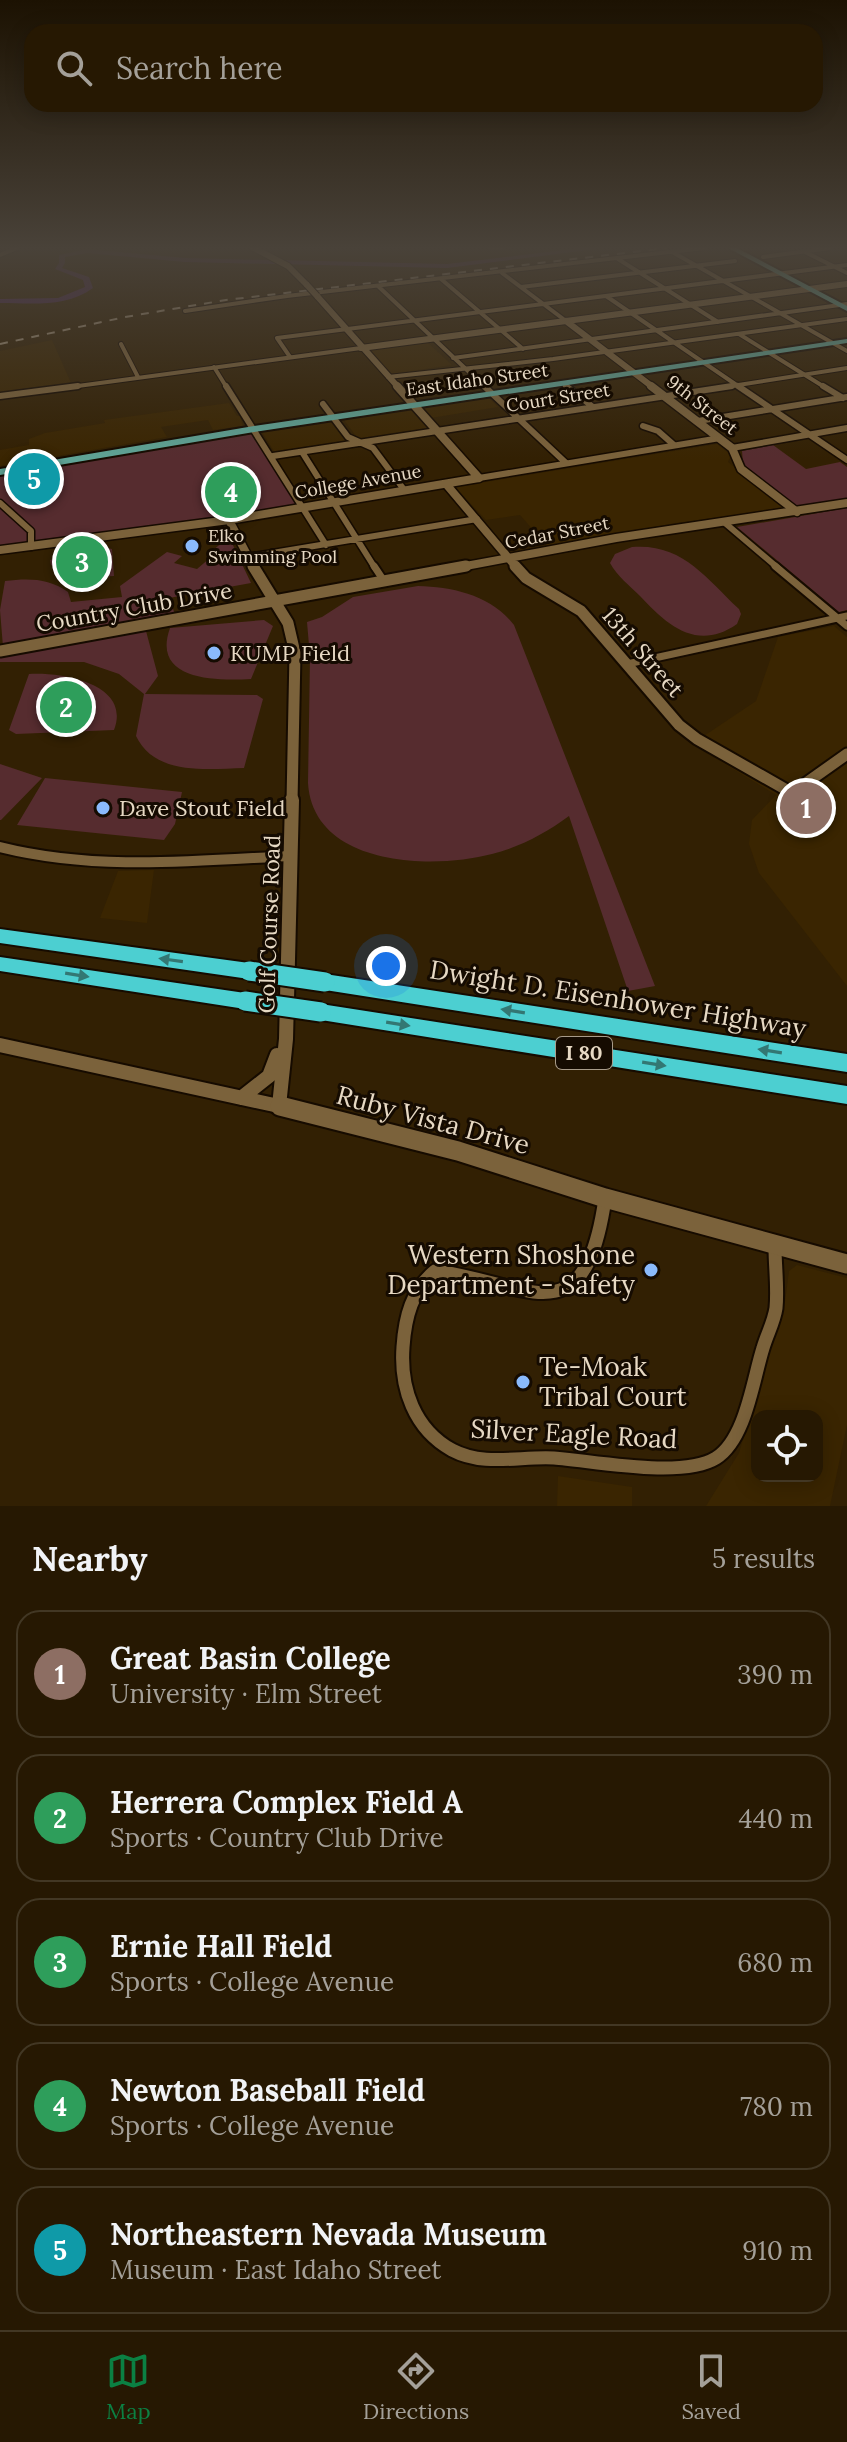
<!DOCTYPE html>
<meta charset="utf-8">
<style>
:root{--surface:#261802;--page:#2e210c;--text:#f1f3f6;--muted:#a4a099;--line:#423724;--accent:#0b8043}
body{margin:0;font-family:Lora,serif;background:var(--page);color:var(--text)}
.controls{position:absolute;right:24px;bottom:24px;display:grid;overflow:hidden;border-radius:16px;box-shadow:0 4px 20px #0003}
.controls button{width:72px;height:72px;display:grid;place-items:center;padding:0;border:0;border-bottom:2px solid var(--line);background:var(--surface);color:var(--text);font:40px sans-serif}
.you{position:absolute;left:386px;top:966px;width:28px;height:28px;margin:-20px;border:6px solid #fff;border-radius:50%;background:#1a73e8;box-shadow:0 0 0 12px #1a73e833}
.badge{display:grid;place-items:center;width:52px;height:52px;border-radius:50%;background:var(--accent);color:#fff;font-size:26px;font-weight:700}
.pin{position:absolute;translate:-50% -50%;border:4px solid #fff;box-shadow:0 2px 8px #0006}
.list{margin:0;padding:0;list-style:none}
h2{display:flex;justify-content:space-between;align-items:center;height:104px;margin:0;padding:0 32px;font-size:34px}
h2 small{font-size:26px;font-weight:400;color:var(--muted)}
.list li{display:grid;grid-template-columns:52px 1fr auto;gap:24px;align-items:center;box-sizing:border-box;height:128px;margin:0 16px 16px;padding:0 16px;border:2px solid var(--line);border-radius:24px}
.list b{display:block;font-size:30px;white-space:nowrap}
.list p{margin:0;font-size:26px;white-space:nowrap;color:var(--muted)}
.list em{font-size:26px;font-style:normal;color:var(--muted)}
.icon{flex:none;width:44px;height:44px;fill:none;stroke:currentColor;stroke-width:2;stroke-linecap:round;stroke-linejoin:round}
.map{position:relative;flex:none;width:847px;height:1506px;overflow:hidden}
.search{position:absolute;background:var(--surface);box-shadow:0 4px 20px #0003;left:24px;right:24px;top:24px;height:88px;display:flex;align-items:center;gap:20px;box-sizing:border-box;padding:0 28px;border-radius:24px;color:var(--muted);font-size:30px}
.sheet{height:824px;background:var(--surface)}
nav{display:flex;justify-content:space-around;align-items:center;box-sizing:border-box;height:112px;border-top:2px solid var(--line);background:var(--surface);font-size:22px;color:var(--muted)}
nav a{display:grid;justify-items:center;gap:4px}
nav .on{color:var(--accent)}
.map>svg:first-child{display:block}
.built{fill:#3a2501;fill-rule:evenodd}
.green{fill:#562c2f}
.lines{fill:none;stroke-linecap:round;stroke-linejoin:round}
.river{fill:#482754;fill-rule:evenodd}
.street-far4-casing{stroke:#160b00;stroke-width:6}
.street-far3-casing{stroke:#160b00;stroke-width:9}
.street-far2-casing{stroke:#160b00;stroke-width:11}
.street-far1-casing{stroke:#160b00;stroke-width:14}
.street-casing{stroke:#160b00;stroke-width:17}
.secondary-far4-casing{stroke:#160b00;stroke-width:8}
.secondary-far3-casing{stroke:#160b00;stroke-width:11}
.secondary-far2-casing{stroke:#160b00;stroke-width:15}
.secondary-far1-casing{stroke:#160b00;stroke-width:18}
.secondary-casing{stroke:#160b00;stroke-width:23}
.primary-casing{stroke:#160b00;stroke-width:4}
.highway-casing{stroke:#160b00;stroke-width:4}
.street-far4{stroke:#7b623b;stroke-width:4}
.street-far3{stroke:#7b623b;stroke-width:6}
.street-far2{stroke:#7b623b;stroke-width:7}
.street-far1{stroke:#7b623b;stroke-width:10}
.street{stroke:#7b623b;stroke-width:13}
.secondary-far4{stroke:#7b623b;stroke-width:6}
.secondary-far3{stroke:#7b623b;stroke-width:8}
.secondary-far2{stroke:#7b623b;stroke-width:11}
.secondary-far1{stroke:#7b623b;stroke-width:14}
.secondary{stroke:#7b623b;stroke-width:19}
.primary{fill:#5fa395;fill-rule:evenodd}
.highway{fill:#4ccfd1;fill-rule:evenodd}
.rail{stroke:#a19179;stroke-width:2;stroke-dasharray:8 8;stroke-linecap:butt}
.secondary-bridge-casing{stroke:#160b00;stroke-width:8;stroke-linecap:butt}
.highway-bridge-casing{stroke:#160b00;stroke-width:23;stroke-linecap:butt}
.secondary-bridge{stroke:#7b623b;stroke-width:6}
.highway-bridge{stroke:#4ccfd1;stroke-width:19}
.oneway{fill:#337773}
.poi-dot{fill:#8abafc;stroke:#150b01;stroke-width:3}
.labels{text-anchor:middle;stroke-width:6;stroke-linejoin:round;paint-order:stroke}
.far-street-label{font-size:18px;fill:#e7d9c4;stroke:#150b01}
.far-poi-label{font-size:18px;fill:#e7d9c4;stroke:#150b01;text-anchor:start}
.shield{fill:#150b01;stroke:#a89b8a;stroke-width:2}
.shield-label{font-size:20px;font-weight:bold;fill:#e7d9c4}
.street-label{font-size:22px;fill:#e7d9c4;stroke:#150b01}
.poi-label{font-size:22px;fill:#e7d9c4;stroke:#150b01;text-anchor:start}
.near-street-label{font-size:26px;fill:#e7d9c4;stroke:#150b01}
.near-poi-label{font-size:26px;fill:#e7d9c4;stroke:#150b01;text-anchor:end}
</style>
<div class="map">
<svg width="847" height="1506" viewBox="0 0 847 1506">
<rect width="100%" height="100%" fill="#322003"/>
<path class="built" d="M52,340L71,383L0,394V351Z
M427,342L452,365L391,374L370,350Z
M488,397L498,407L431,418L421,408Z
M229,403L237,416H240L243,426L213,430L208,420L161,427L167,437L0,466V450L29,445V439L45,433L105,423L104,420Z
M411,409L430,430L359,440L343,419Z
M332,421L348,441L275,453L262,432Z
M717,444L731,455L728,462L787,509L675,523L549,548L520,515L486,520L455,487Z
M834,626L847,637V986L759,873L749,844L752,820L776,795L692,744L756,701L778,637Z
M154,870L147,923L100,918L118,871Z
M797,1265L847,1278V1425L830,1506H706L739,1453L785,1302L789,1271ZM757,1416H817V1476H757Z
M558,1476L632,1487V1506H557Z"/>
<path class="green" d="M251,432L297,505L182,525L177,522L0,547V473Z
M773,445L806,469L840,462L847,467V499L799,508L743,464L742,451Z
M847,508V610L839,612L737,527Z
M231,541L251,583L169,598L176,617L3,647L0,610L5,581C28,578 49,578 68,592L71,602L122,597L120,586L167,552L182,556L174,563L197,569L217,552L213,550L223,542Z
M102,547L112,549L114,576L75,578L51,565L50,560Z
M632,547C682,543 705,577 739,609L741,614L737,624C697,652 667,625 640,596C630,586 617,576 610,563L615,554Z
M418,586C453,587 491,595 514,625L655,986L628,991L569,816C546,833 520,847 492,854C431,870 313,866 308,783L310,657L307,622L322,617L353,597Z
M264,620L273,626L251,679C216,681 151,681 170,628Z
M146,631L158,676L145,694L257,695L263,699L244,768C207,769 155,776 136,736L144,694L119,674L84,662H0V657Z
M29,674C60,672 132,683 114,730L16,734L9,730Z
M0,764L42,778L1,820H0Z
M45,778L182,792L175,824L164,840L17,825Z"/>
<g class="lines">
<path class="river" d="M580,248H604L447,268L185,262L87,253L65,257V263L62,268L89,277L93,288C66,308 31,303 0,303V299L58,298L85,287L83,280L55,269L59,263V255L87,249L185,258L447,264Z"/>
<g class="street-far4-casing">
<path id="street-far4" d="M491,248H503
M805,252L847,273
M674,253L847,351
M0,255L17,248
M763,257L830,248
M618,259L718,322
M502,273L566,321
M441,279L523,349
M379,287L486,388
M521,287L735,261
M606,296L741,388
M185,311L287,296L704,248
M739,334L826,388
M121,344L138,377
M290,357L277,338L847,265
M453,358L847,304
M214,367L227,388
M388,377L553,359L847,319
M564,384L569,388
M63,388L361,348
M719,388L847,368"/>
</g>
<g class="street-far3-casing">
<path id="street-far3" d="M226,386L326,545
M484,386L566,463
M566,386L593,407
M738,386L847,460
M823,386L843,398
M0,396L78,386
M323,404L348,437L373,448L405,491
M698,421L847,397
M643,426L658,431L674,445
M732,448L847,428
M302,452L375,568
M273,456L732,386
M479,478L720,438
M0,503L31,531V547
M725,523L778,568
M248,557L477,519"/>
</g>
<g class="street-far2-casing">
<path id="street-far2" d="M374,566L384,581
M775,566L847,626
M627,664L847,616"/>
</g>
<g class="street-far1-casing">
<path id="street-far1" d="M0,847C96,871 193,861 291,856"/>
</g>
<g class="street-casing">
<path id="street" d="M605,1199C584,1340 530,1283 435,1271C412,1290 405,1317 403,1347C400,1388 414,1429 452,1450C484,1467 520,1456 554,1458C594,1461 682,1479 716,1458C746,1439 753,1379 763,1348C767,1334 774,1322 776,1308C778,1288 775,1267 775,1247"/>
</g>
<g class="secondary-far4-casing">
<path id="secondary-far4" d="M254,248L288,266L307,285
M317,296L399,388
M566,321L654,388
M361,348L847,284"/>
</g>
<g class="secondary-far3-casing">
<path id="secondary-far3" d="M397,386L479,478
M651,386L732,448L741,469L797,512
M446,484L517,568
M229,520L254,568
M0,550L229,520L479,478
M455,568L616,538L847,503"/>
</g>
<g class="secondary-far2-casing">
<path id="secondary-far2" d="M253,566L288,623L295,653L292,802
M515,566L526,578L581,611L679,725L697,739L792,793L847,754
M0,651L466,566"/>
</g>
<g class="secondary-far1-casing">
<path id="secondary-far1" d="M0,1045L288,1108
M241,1098L269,1076L277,1055
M279,1106L286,1039L292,800"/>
</g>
<g class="secondary-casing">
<path id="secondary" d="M280,1106L458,1151L605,1198L847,1264"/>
</g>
<g class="primary-casing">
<path id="primary" d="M728,248H737L847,306V311Z
M847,339V343L254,432L0,475V469L254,426Z"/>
</g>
<g class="highway-casing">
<path id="highway" d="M0,929L249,963L256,966L259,971L256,976L249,979L0,943Z
M0,957L245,993L252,995L255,1001L252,1007L245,1009L0,971Z
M325,974L847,1054V1072L325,990L318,987L315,982L318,977Z
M321,1004L847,1086V1104L321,1020L314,1018L311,1012L314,1006Z"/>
</g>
<use href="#street-far4" class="street-far4"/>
<use href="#street-far3" class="street-far3"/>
<use href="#street-far2" class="street-far2"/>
<use href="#street-far1" class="street-far1"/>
<use href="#street" class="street"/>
<use href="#secondary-far4" class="secondary-far4"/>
<use href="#secondary-far3" class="secondary-far3"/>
<use href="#secondary-far2" class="secondary-far2"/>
<use href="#secondary-far1" class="secondary-far1"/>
<use href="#secondary" class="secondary"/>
<use href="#primary" class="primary"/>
<use href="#highway" class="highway"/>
<path class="rail" d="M0,344L125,317L226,300L667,248"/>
<g class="secondary-bridge-casing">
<path id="secondary-bridge" d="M307,285L317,296"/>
</g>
<g class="highway-bridge-casing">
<path id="highway-bridge" d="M249,971L325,982
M245,1001L321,1012"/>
</g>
<use href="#secondary-bridge" class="secondary-bridge"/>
<use href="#highway-bridge" class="highway-bridge"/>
</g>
<defs><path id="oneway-solid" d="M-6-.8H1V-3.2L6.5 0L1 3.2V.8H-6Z" transform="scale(2)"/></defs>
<g class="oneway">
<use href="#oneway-solid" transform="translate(171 960) rotate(-172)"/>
<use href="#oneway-solid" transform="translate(77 975) rotate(9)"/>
<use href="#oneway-solid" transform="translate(513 1011) rotate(-171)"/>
<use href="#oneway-solid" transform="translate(398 1024) rotate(9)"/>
<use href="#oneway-solid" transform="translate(770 1051) rotate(-171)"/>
<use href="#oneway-solid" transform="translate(654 1064) rotate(9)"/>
</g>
<linearGradient id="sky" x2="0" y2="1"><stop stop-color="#1c1202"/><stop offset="0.54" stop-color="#494239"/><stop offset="1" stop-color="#494239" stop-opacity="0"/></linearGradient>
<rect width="847" height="459" fill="url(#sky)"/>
<g class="poi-dot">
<circle cx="192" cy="546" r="8"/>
<circle cx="214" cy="653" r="8"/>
<circle cx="103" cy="808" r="8"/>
<circle cx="651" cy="1270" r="8"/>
<circle cx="523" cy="1382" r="8"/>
</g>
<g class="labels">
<g class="far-street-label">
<text transform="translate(477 380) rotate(-8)" y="6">East Idaho Street</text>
<text transform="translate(558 398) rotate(-9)" y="6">Court Street</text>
<text transform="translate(702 405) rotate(38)" y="6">9th Street</text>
<text transform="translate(358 482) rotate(-10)" y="6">College Avenue</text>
<text transform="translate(557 533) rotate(-11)" y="6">Cedar Street</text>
</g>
<g class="far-poi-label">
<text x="208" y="542">Elko<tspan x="208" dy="21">Swimming Pool</tspan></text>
</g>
<rect class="shield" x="556" y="1037" width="56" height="32" rx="6"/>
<g class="shield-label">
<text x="584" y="1060">I 80</text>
</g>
<g class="street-label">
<text transform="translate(134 607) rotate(-10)" y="8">Country Club Drive</text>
<text transform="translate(643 652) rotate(49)" y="8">13th Street</text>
<text transform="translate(269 924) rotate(-88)" y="8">Golf Course Road</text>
</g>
<g class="poi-label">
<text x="230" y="661">KUMP Field</text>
<text x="119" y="816">Dave Stout Field</text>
</g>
<g class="near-street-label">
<text transform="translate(618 999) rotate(9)" y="9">Dwight D. Eisenhower Highway</text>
<text transform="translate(433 1120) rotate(15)" y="9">Ruby Vista Drive</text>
<text transform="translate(574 1434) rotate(3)" y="9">Silver Eagle Road</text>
</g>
<g class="near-poi-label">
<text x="635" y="1264">Western Shoshone<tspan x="635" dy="30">Department - Safety</tspan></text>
<text x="539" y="1376" text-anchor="start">Te-Moak<tspan x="539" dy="30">Tribal Court</tspan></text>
</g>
</g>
</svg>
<div class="controls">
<button><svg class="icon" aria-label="locate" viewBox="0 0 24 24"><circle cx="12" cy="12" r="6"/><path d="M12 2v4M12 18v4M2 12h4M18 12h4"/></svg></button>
</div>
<div class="you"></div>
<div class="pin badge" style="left:806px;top:808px;background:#8d6e63">1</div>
<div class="pin badge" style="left:66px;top:707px;background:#2e9e5b">2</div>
<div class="pin badge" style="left:82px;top:562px;background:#2e9e5b">3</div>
<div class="pin badge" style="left:231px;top:492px;background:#2e9e5b">4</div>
<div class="pin badge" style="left:34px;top:479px;background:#0f9aa8">5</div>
<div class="search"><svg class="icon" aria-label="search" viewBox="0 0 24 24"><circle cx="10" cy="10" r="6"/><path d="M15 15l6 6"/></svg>Search here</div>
</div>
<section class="sheet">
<h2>Nearby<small>5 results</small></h2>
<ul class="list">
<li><span class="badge" style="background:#8d6e63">1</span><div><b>Great Basin College</b><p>University · Elm Street</p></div><em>390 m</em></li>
<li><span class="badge" style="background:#2e9e5b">2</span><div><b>Herrera Complex Field A</b><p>Sports · Country Club Drive</p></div><em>440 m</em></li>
<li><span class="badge" style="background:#2e9e5b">3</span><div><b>Ernie Hall Field</b><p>Sports · College Avenue</p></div><em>680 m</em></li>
<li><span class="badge" style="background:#2e9e5b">4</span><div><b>Newton Baseball Field</b><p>Sports · College Avenue</p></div><em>780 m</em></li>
<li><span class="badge" style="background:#0f9aa8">5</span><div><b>Northeastern Nevada Museum</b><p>Museum · East Idaho Street</p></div><em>910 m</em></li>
</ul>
</section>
<nav>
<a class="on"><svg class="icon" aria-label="map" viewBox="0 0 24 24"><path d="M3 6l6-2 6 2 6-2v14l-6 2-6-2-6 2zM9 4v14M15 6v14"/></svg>Map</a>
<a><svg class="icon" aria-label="directions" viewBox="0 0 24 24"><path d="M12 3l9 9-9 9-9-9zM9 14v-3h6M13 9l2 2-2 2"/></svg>Directions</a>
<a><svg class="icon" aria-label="saved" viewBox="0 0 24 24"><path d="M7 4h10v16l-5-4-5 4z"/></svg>Saved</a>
</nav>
